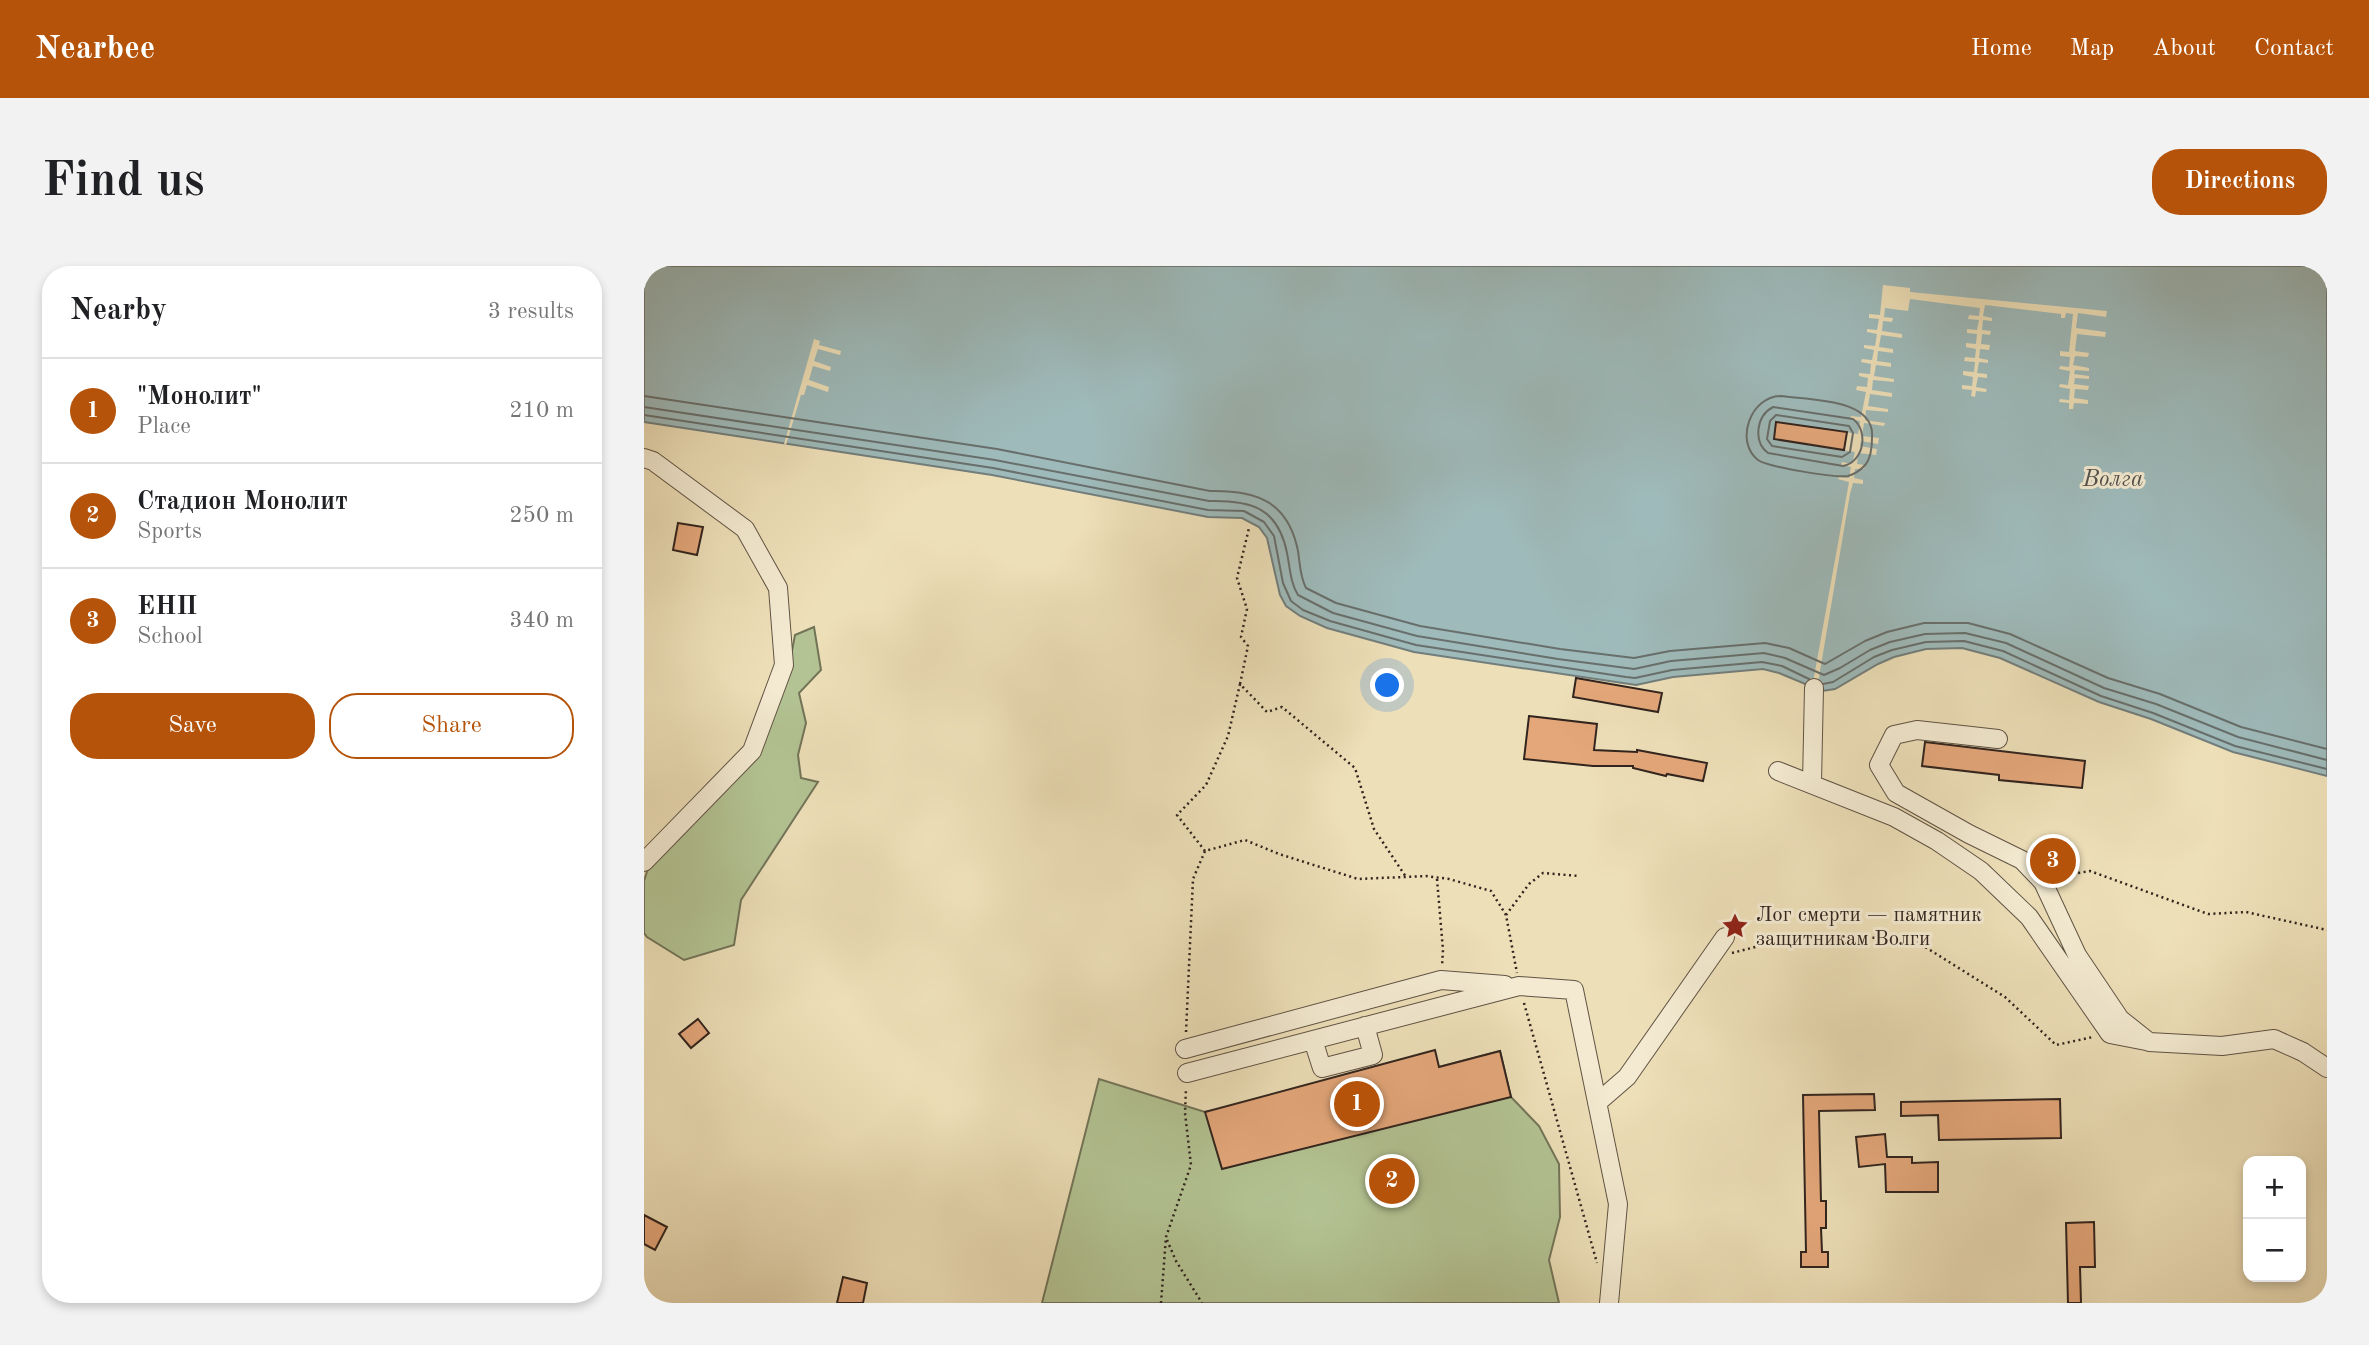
<!DOCTYPE html>
<meta charset="utf-8">
<style>
:root{--surface:#fff;--page:#f2f2f2;--text:#202124;--muted:#757577;--line:#e0e0e0;--accent:#b45309}
body{margin:0;font-family:"Old Standard TT",serif;background:var(--page);color:var(--text)}
.controls{position:absolute;right:21px;bottom:21px;display:grid;overflow:hidden;border-radius:14px;box-shadow:0 4px 10px #0003}
.controls button{width:63px;height:63px;display:grid;place-items:center;padding:0;border:0;border-bottom:2px solid var(--line);background:var(--surface);color:var(--text);font:35px sans-serif}
.you{position:absolute;left:744px;top:420px;width:24px;height:24px;margin:-18px;border:5px solid #fff;border-radius:50%;background:#1a73e8;box-shadow:0 0 0 10px #1a73e833}
.badge{display:grid;place-items:center;width:46px;height:46px;border-radius:50%;background:var(--accent);color:#fff;font-size:23px;font-weight:700}
.pin{position:absolute;translate:-50% -50%;border:4px solid #fff;box-shadow:0 2px 7px #0006}
.list{margin:0;padding:0;list-style:none}
h2{display:flex;justify-content:space-between;align-items:center;height:91px;margin:0;padding:0 28px;font-size:30px}
h2 small{font-size:23px;font-weight:400;color:var(--muted)}
.list li{display:grid;grid-template-columns:46px 1fr auto;gap:21px;align-items:center;box-sizing:border-box;height:105px;padding:0 28px;border-top:2px solid var(--line)}
.list b{display:block;font-size:26px;white-space:nowrap}
.list p{margin:0;font-size:23px;white-space:nowrap;color:var(--muted)}
.list em{font-size:23px;font-style:normal;color:var(--muted)}
.actions{display:flex;gap:14px;padding:21px 28px}
.actions a{flex:1;padding:16px 0;border:2px solid var(--accent);border-radius:28px;text-align:center;font-size:24px;color:var(--accent)}
.actions .main{background:var(--accent);color:#fff}
.map{position:relative;flex:none;width:1683px;height:1037px;overflow:hidden;border-radius:28px}
header{display:flex;align-items:center;gap:42px;box-sizing:border-box;height:98px;padding:0 35px;background:var(--accent);color:#fff}
header strong{font-size:33px}
nav{display:flex;gap:38px;margin-inline-start:auto;font-size:24px}
.intro{display:flex;align-items:center;justify-content:space-between;box-sizing:border-box;height:168px;padding:0 42px}
h1{margin:0;font-size:49px}
.button{padding:18px 32px;border-radius:28px;background:var(--accent);color:#fff;font-size:24px;font-weight:700}
main{display:flex;gap:42px;padding:0 42px}
aside{flex:1;background:var(--surface);border-radius:28px;box-shadow:0 4px 10px #0003}
.map>svg:first-child{display:block}
.green{fill:#b3c393;stroke:#727458;stroke-width:2}
.water{fill:#9ebaba;stroke:#727e7c;stroke-width:2}
.pier{fill:#eddfb8}
.lines{fill:none;stroke-linecap:round;stroke-linejoin:round}
.shore{stroke:#686f6c;stroke-width:2}
.building{fill:#e4a77a;stroke:#31241e;stroke-width:2}
.minor-casing{stroke:#605344;stroke-width:20}
.path{stroke:#31241e;stroke-width:2.5;stroke-dasharray:2 3.5;stroke-linecap:butt}
.minor{stroke:#f3ead1;stroke-width:18}
.labels{text-anchor:middle;stroke-width:6;stroke-linejoin:round;paint-order:stroke}
.poi-label{font-size:21px;fill:#31241e;stroke:#f3ead1;text-anchor:start}
.water-label{font-size:23px;font-style:italic;fill:#52514d;stroke:#f3ead1}
</style>
<header>
<strong>Nearbee</strong>
<nav><a>Home</a><a>Map</a><a>About</a><a>Contact</a></nav>
</header>
<div class="intro"><h1>Find us</h1><a class="button">Directions</a></div>
<main>
<aside>
<h2>Nearby<small>3 results</small></h2>
<ul class="list">
<li><span class="badge">1</span><div><b>&quot;Монолит&quot;</b><p>Place</p></div><em>210 m</em></li>
<li><span class="badge">2</span><div><b>Стадион Монолит</b><p>Sports</p></div><em>250 m</em></li>
<li><span class="badge">3</span><div><b>ЕНП</b><p>School</p></div><em>340 m</em></li>
</ul>
<div class="actions"><a class="main">Save</a><a>Share</a></div>
</aside>
<div class="map">
<svg width="1683" height="1037" viewBox="0 0 1683 1037">
<rect width="100%" height="100%" fill="#eddfb8"/>
<filter id="stains"><feTurbulence type="fractalNoise" baseFrequency=".00286" numOctaves="4"/><feColorMatrix values="0 0 0 0 .2 0 0 0 0 .09 0 0 0 0 .02 0 0 0 .5 -.17"/></filter>
<radialGradient id="worn" r=".72"><stop offset=".6" stop-color="#630" stop-opacity="0"/><stop offset="1" stop-color="#630" stop-opacity=".3"/></radialGradient>
<path class="green" d="M170,361L177,404L155,427L162,457L154,489L157,512L174,516L97,634L90,679L40,694L3,671L0,667V615L5,599L110,494L144,406L151,369Z
M856,785L867,831L895,860L915,898L916,951L905,994L915,1037H398L455,813L561,846L795,801Z"/>
<path class="water" d="M0,0H1683V510L1589,486L1507,453L1455,436L1356,392L1318,382L1282,383L1250,391L1234,398L1191,423L1178,425L1135,407L1119,403L1029,411L992,419L770,386L683,362L656,350L642,340L636,329L623,272L615,261L598,252L564,251L348,209L0,156Z"/>
<path class="pier" d="M1239,19L1266,22V26L1463,45L1462,51L1434,47L1432,62L1462,66L1461,71L1433,68L1431,85L1445,87L1444,91L1431,90L1429,99L1445,102V105L1431,104L1430,108L1445,110V113L1431,112L1430,118L1445,120L1444,124L1431,123L1430,132L1444,134V138L1430,137L1429,143H1425V137L1415,136L1416,133L1425,134L1426,123L1415,121L1416,118L1424,119L1426,105L1415,103L1416,100L1425,101L1426,91L1416,90V85L1425,86L1429,48L1422,47L1421,52H1417V48L1341,39L1339,50L1348,52V55L1339,54L1338,64L1347,65L1346,69L1338,68L1337,78L1346,79L1345,84L1336,83L1335,92L1344,94V97L1335,96L1333,107L1343,108V112L1334,111L1332,121L1343,123L1342,126L1332,125L1331,131L1327,130L1328,124L1318,123V119L1328,120L1329,111L1319,109V105L1330,106L1331,96L1320,95L1321,91L1331,92L1332,83L1322,81V77L1332,78L1333,68L1323,67V63L1333,64L1335,54L1324,53L1325,49L1335,50L1336,42L1266,33L1264,45L1241,42L1240,51L1249,52L1248,56L1239,55L1238,65L1258,68V72L1237,69L1235,81L1249,83V87L1234,85L1233,95L1247,97V101L1232,99L1230,110L1250,113V116L1229,114L1228,124L1248,127V131L1226,128L1224,140L1244,143V146L1222,144L1221,154L1241,157L1240,160L1220,157L1218,170L1235,172L1234,178L1217,175L1216,180L1233,183L1232,189L1214,187L1213,198L1221,199L1220,203H1211L1210,212L1219,214V218L1209,217L1206,228L1173,423L1168,422L1205,216L1194,213L1195,211L1205,212L1207,201L1197,199L1198,196L1208,198L1211,186L1130,173L1132,156L1214,168L1216,155L1206,153L1207,150L1217,151L1222,126L1212,124L1213,120L1223,121L1224,112L1215,110V107L1226,108L1227,98L1217,96L1218,93L1228,94L1230,84L1220,82V79L1231,80L1233,68L1223,66V63L1233,64L1235,53L1225,52V48L1236,49Z
M170,73L176,75L175,79L197,85L196,89L174,83L170,95L187,101L186,105L169,100L165,114L185,121L184,126L163,119L160,129H157L142,179L140,178Z"/>
<g class="lines">
<path class="shore" d="M0,130L353,183L566,225C612,224 644,235 654,285C656,298 656,311 662,322L692,337L776,360L916,383L990,392L1026,385L1121,377L1145,382L1181,398L1221,375L1243,366L1280,357H1324L1366,368L1464,412L1516,428L1597,461L1683,483
M1137,130C1165,134 1232,132 1228,172C1228,181 1227,191 1222,198C1217,204 1211,208 1204,210C1192,212 1123,201 1114,194C1090,175 1107,130 1137,130Z
M0,141L351,194L565,235C606,234 634,241 643,287C646,301 646,316 654,329L689,347L773,370L914,393L990,403L1027,395L1120,387L1141,392L1180,409L1196,402L1226,384L1246,376L1281,368L1321,367L1362,377L1460,422L1512,438L1594,471L1683,494
M1129,141L1209,153C1225,165 1220,196 1199,200L1124,187C1109,176 1112,150 1129,141Z
M0,149L349,202L564,244L600,245L620,256L630,270L639,317L647,335L659,344L686,355L772,379L982,411L991,412L1028,404L1118,396L1138,400L1165,413
M1132,149L1205,160L1209,167L1206,186L1198,191L1128,180L1123,173L1126,155Z
M1179,418L1189,416L1230,391L1248,384L1282,376L1320,375L1359,385L1457,430L1509,447L1591,480L1683,503"/>
</g>
<path class="building" d="M1132,156L1203,166L1200,184L1130,173Z
M34,257L59,261L53,289L29,284Z
M932,412L1018,427L1014,446L929,431Z
M885,450L953,458L950,484L993,486V484L1063,497L1059,515L1023,508L1022,510L989,502V500H949L880,493Z
M1281,476L1441,495L1438,522L1355,514V509L1278,500Z
M54,753L65,767L47,782L35,768Z
M791,784L795,801L856,785L867,831L578,903L561,846Z
M1230,828L1231,844L1175,845L1177,935H1182V962H1177L1178,986H1184V1001H1157V986H1162L1159,829Z
M1416,833L1417,872L1295,874L1294,849L1257,850V836Z
M1241,868L1243,891H1268V897L1294,896V926H1242L1241,898L1215,901L1212,871Z
M0,949L23,961L11,984L0,978Z
M1450,956L1451,1001H1436L1437,1037H1424L1422,957Z
M199,1011L223,1017L219,1037H193Z"/>
<g class="lines">
<g class="minor-casing">
<path id="minor" d="M0,192L9,195L101,263L134,322L140,399L108,485L0,596
M1354,473L1273,464L1250,469L1235,499L1252,527L1325,568L1378,594L1399,616L1433,689L1476,753L1505,776L1578,780L1630,773L1659,786L1683,802
M1134,505L1250,551L1293,575L1337,605L1385,651L1466,768L1502,775
M1168,517L1170,422
M669,774L678,802L729,789L721,760
M541,783L797,714L861,719
M543,807L875,720L930,724L974,938L965,1037
M953,837L983,811L1081,671"/>
</g>
<path class="path" d="M596,418L604,380L597,371L603,343L593,312L605,262
M561,585L533,549L562,519L584,470L596,418L623,446L638,441L711,502L730,563L762,611
M793,613L799,684L798,700
M1416,617L1423,609L1446,605L1564,648L1602,646L1683,664
M862,649L885,618L899,607L935,610
M1088,687L1162,668L1270,674L1361,731L1412,779L1449,771
M880,737L953,997
M542,766L549,613L561,585L601,574L635,588L714,613L782,610L805,613L847,625L862,649L873,707
M523,974L532,995L558,1037
M517,1037L522,971L547,899L541,847L542,822"/>
<use href="#minor" class="minor"/>
</g>
<defs>
<g id="sight-bare" transform="scale(2.1)"><path d="M0-6L1.8-2.2L6-1.7L2.9 1.2L3.7 5.4L0 3.3L-3.7 5.4L-2.9 1.2L-6-1.7L-1.8-2.2Z" fill="#8f2418" stroke="#f3ead1" stroke-width="2.5" paint-order="stroke"/></g>
</defs>
<g fill-rule="evenodd">
<use href="#sight-bare" x="1091" y="660"/>
</g>
<g class="labels">
<g class="poi-label">
<text x="1112" y="655">Лог смерти — памятник<tspan x="1112" dy="24">защитникам Волги</tspan></text>
</g>
<g class="water-label">
<text x="1469" y="220">Волга</text>
</g>
</g>
<rect width="100%" height="100%" filter="url(#stains)"/>
<rect width="100%" height="100%" fill="url(#worn)"/>
</svg>
<div class="controls">
<button>+</button>
<button>−</button>
</div>
<div class="you"></div>
<div class="pin badge" style="left:713px;top:838px">1</div>
<div class="pin badge" style="left:748px;top:915px">2</div>
<div class="pin badge" style="left:1409px;top:595px">3</div>
</div>
</main>
